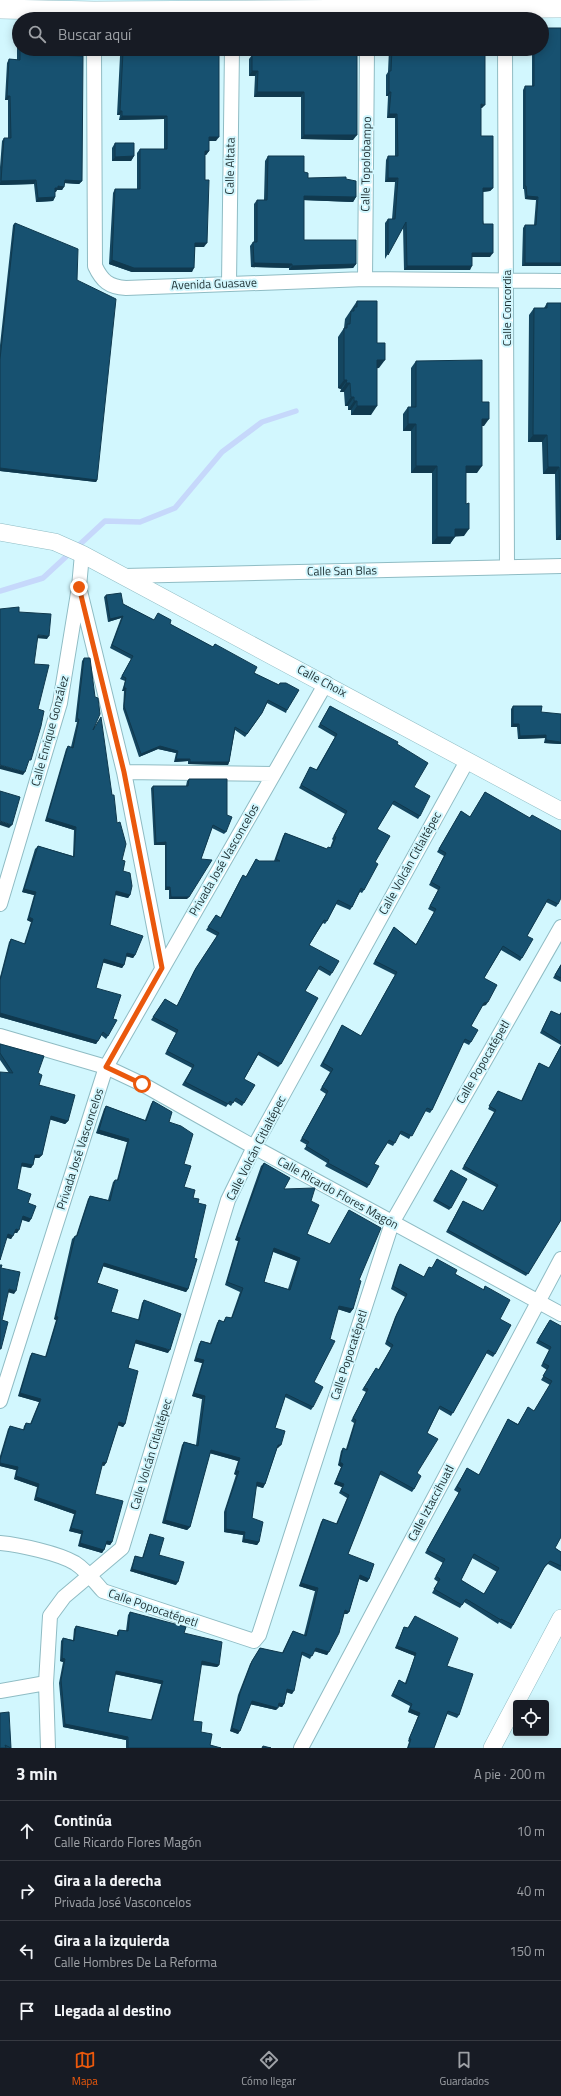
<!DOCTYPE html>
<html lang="es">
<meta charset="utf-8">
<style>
:root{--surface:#171b24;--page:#242831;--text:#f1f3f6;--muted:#9ea1a6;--line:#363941;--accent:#ea580c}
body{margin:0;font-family:"Titillium Web",sans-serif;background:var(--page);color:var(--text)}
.controls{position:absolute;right:12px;bottom:12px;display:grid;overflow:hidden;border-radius:4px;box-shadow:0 2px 10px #0003}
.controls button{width:36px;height:36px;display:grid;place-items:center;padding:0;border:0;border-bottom:1px solid var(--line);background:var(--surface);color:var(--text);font:20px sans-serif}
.stop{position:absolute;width:12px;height:12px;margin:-9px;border:3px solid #ea580c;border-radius:50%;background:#fff}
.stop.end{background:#ea580c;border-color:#fff;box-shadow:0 1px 4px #0008}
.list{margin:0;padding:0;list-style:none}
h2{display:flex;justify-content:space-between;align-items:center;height:52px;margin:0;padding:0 16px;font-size:17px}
h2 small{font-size:13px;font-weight:400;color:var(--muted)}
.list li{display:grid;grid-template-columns:26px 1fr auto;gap:12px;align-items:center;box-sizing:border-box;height:60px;padding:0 16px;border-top:1px solid var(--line)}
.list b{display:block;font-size:15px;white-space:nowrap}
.list p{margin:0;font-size:13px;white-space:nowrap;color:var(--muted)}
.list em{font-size:13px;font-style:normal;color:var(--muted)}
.icon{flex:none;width:22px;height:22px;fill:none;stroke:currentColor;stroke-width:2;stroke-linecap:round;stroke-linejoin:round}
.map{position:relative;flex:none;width:561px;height:1748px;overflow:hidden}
.search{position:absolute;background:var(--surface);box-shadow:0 2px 10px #0003;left:12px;right:12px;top:12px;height:44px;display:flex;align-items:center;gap:10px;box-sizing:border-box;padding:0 14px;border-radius:22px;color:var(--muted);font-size:15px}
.sheet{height:292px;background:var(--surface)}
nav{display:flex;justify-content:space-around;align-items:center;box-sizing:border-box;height:56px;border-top:1px solid var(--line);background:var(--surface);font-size:11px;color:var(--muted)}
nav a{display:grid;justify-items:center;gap:2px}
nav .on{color:var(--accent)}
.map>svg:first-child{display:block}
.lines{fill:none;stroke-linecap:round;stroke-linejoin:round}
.stream{stroke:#c6d8fb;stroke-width:5.5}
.minor-casing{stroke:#8fbcc4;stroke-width:16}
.tertiary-casing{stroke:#8fbcc4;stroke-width:18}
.secondary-casing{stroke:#8fbcc4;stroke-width:20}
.minor{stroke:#fff;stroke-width:14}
.tertiary{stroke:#fff;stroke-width:17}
.secondary{stroke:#fff;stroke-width:19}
.wall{fill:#144660;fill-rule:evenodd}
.shaded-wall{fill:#10394e}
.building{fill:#175170;stroke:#10394e;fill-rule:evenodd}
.route{stroke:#ea580c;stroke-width:5}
.labels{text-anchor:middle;stroke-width:4;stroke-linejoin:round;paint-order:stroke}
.street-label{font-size:12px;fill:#1d2f32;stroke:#d2f7fe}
</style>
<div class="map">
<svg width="561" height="1748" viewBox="0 0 561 1748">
<rect width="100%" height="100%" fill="#d2f7fe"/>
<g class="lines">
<path class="stream" d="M77,547L105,521L140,522L175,508L222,452L262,422L296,411
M0,591L43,578L70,553"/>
<g class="minor-casing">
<path id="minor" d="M94,49L95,266C102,281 109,287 126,288L365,279L561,281
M505,49L507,567
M365,279L367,49
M229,283L232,49
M124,576L561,566
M79,587L124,772L162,968
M124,772L273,774
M0,904L60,703L79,587L82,554
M0,1036L106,1067L142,1084L254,1147L561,1314
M0,1401L106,1067L326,683
M0,1543C20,1545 58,1553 75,1563C86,1570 94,1581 103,1591L254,1641L259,1635L392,1223L561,927
M0,1691L46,1683
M48,1748L46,1683L50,1616L64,1597L122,1548L228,1200L254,1147L467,761
M301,1748L561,1259"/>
</g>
<g class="tertiary-casing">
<path id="tertiary" d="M0,532L55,542L82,554L561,811
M492,1748L561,1618"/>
</g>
<g class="secondary-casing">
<path id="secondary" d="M0,9L94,11L561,8"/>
</g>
<use href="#minor" class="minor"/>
<use href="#tertiary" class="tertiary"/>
<use href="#secondary" class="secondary"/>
</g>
<path class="wall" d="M561,28V266H522L523,228L525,225H534L536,200L525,199L524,189H523V90L525,86H532V49H542Z
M19,34V49H54V55L82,181L79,184L65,183L62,190H57L55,192V197L53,201L36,202L34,184L0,185V167L2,141L4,138H8V100H5L7,63L9,59L17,60V36Z
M112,49H219L216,141H209V151L206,155H205L204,247H195L192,272H132L109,264L113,193L115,189H137V153L140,149H164V119L119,120L120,115H117L120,56H112Z
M282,49H357L353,140L301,139V97H254L255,76H249V59L252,55H282Z
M389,49H494L491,54H485L482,108H481V136L493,188L490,191L483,192V220L490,257H472L470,270H404L403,227L385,259V223L388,219H392L395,182H385L386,160L388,156H395V118H387L388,96H386V75L388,72Z
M115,143L134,156L131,161H112V148Z
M268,156L304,172L308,178L346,179L356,197L353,202L304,200V240L356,264L353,268L289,270V268L251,267L250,246L253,242H254V204L257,200H264L265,161Z
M15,223L77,280L97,480L96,482L0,471V345L13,225Z
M357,301L377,343L379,368H377L371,415H351V410H348V406H345L344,392H340L341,389L338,388V337L344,328L345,319Z
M547,303H561V540H556L555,474H543L542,442H528L529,315L534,308H544Z
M416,361L482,402L484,426H482L477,473H466L464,536H455L450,544H432V473H411V431H403V414L408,407H411V368Z
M106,595L154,620L170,624L213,647L215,644L254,673L279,685L280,683L287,710L286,713L267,703L262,713L245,737L235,730L229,762L228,765L188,764V761L174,762L176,753L158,749L139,757L123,709L124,691H122L125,681L120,679L131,659L110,648L121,618L108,622L104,597Z
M84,658L94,728L112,795L122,860L123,871L130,895L128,898L115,895L110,925L135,955L133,958L126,956L124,965L122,968L103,962L96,988L108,1036L106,1039L101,1035L96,1044L0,1017V977L9,942L11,939L24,944L31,922L27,920L34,895L22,892L35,849L38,846L73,856L74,830L45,821L66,749L68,746L71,747L77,722H75L82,661Z
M330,706L397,744L414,787L420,816L418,819L392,804L377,829L375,862L364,890L362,893L360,892L352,907L350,910L336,904L327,921L325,924L323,923L309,945L332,973L330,976L318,969L305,991L281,1064L278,1067L258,1055L244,1079V1103L242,1106L234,1101L231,1106L228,1104L226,1107L182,1085L192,1068L165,1054L176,1033L151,1020L165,999L177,1006L194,971L217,936L206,930L216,915L220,918L241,878L243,875L246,877L256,859L259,861H274L283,836L285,833L327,849L330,848L333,840L332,839L345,814L299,788L310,767L316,770L335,737L318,727Z
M513,706L541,712L561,744L544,743L545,738L518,739L517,727H511V709Z
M189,779L226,832L224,834L212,828L187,899H169V890H165V845H154L151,788L153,786H186L187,781Z
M485,792L529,818L532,815L558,904L556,907L546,902L527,936L522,958L520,961L501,950L484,978L486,1005L482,1006L471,1026V1042L469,1045L463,1042L432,1110L430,1113L425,1111L409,1139L400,1134L393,1146L387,1143L374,1164L369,1185L367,1188L325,1166L327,1163L304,1149L307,1145L300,1141L326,1094L320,1090L330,1072L320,1066L342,1025L361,1036L395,975L373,964L394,927L416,944L434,912L428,909L438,890L429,885L444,856L437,852L461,811L470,817Z
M561,964V982L553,978Z
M551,1011L559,1015L561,1012V1220L526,1276L446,1232L463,1201L483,1211L496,1187L462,1169L494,1112L488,1109L498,1091L521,1101L537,1066L539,1063L549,1068L561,1045L540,1033Z
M0,1044L38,1073L39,1085L68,1121L65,1124L50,1119L42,1155L39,1158H35L31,1168L21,1166L17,1189L28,1203L31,1219L29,1222L22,1220L17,1233H14L11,1239L7,1238L9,1073L0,1060Z
M153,1101L169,1122L184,1164V1187L198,1203L194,1258L188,1289L186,1292L103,1266L97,1283L111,1312L138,1320L142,1303L144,1300L168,1353L135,1343L128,1368L125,1424L123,1427L118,1425L106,1463L104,1466L102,1465L95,1494L112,1542L110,1545L106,1544L102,1553L78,1546L81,1534L69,1531L74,1514L34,1500L37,1487L14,1479L16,1470L0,1466V1456L8,1429L10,1426L23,1430L24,1426L26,1423L30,1424L39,1402L18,1396L30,1356L32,1353L45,1357L56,1320L54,1319L72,1239L75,1236H76L88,1199L90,1196L108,1200L113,1182L115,1180H117L127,1142L96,1133L104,1109L106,1106L145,1120L151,1104Z
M264,1163L284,1189L311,1201L307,1234L330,1244L349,1210L359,1280L353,1309L350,1313L338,1309L314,1382L313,1407L311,1410L285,1397L275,1428L278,1448H277L265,1484L263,1488L256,1486L252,1518L259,1542L257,1545L242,1542L243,1535L224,1532V1512L236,1475L234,1474L238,1461L210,1453L190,1527L187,1530L162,1523L182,1445L184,1442L196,1445L202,1399L192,1396L202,1363L194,1361L199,1344L201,1341L210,1343L217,1323L219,1320L223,1322L226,1317L231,1318L240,1292L225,1285L238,1241L235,1240L261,1166ZM273,1252L297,1261L288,1289L264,1282Z
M451,1170V1208L449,1210L433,1201Z
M437,1259L455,1274L483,1290L485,1286L500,1319L495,1354L493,1357L486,1353L451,1416L439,1409L427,1433L417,1473L414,1489L412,1492L379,1474L348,1554L369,1579L367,1582L359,1579L349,1612L347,1614H344L327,1655L314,1651L310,1659L302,1655L292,1694L287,1692L284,1704L282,1707L278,1706L276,1710L250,1704L238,1734L230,1731L238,1695L250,1664L260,1648L282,1653L291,1634L293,1631L304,1635L315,1591L299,1586L321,1522L323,1519L336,1524L347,1498L339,1493L342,1487L334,1484L341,1467L338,1465L341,1451L343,1448L346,1449L354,1423L351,1421L366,1392L362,1390L374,1371L378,1370L391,1348L385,1344L395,1317L405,1297L391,1289L398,1267L400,1264L424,1277L429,1267L432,1268Z
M548,1323L561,1326L555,1548L561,1552V1571L548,1564L544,1568L511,1629L499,1622L498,1624L464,1602L460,1608L432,1593L438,1582L434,1579L443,1563L425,1553L459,1493L454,1490L467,1468L479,1475L508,1419L518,1424L528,1407L534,1411L550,1385L541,1380L547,1370L541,1366L549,1350L536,1343ZM472,1558L497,1572L484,1594L461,1580Z
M150,1534L159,1555L176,1585L130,1571L134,1558L135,1556L142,1558L149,1536Z
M130,1612L184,1633L219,1665L217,1667L201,1665L193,1721L210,1745L221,1748H126V1740L63,1727L59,1683L63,1662L60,1661L61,1641L63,1638L73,1640L74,1629L76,1626L117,1636V1632L119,1630L126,1631L128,1615ZM115,1674L161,1684L151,1720L108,1712Z
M415,1616L447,1666L459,1715L457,1718L447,1714L434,1748H407L409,1742L408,1741L418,1716L408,1712L410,1706L391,1696L399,1680L405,1683L415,1656L395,1648L403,1629L404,1627L408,1628Z
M0,1713L11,1748H0Z"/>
<path class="shaded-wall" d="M485,50H494L491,54H482Z
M115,52H123L120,56H112Z
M252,71H258L255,76H249Z
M257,92H304L301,97H254Z
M389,92H391L388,96H386Z
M7,96H10L8,100H5Z
M481,104L485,105L482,108H478Z
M120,111H122L120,115H117Z
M389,114H397L395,118H387Z
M122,116H167L164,119L119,120Z
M304,135H357L353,140L301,139Z
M209,137H219L216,141H206Z
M205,151H209L206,155H202Z
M134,156L131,161H112L115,157Z
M388,178H398L395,182H385Z
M36,180L34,184L0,185V183L1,181Z
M65,180L82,181L79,184L63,183Z
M58,186L64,187L62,190H57L56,192H53L55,188Z
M483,188H493L490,191L480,192Z
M304,196L356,197L353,202L301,200Z
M527,196L538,197L536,200L525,199Z
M55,197L53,201L36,202L38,198Z
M195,243H207L204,247H192Z
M472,253H493L490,257H470Z
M112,260L194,268L192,272H132L109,264Z
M254,263L292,264L289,268L251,267Z
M525,263H561V266H522Z
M356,264L353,268L289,270L292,266Z
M407,266H472L470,270H404Z
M377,360H385L379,368L371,369Z
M344,380H347L341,389L338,388Z
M346,383H350L344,392H340Z
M351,397H354L348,406H345Z
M354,401H357L351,410H348Z
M357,406H377L371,415H351Z
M482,419H489L484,426H477Z
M408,424H416L411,431H403Z
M533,435H547L542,442H528Z
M416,466H437L432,473H411Z
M466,466H482L477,473H461Z
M548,467H559L555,474H543Z
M0,468L97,480L96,482L0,471Z
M455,529H469L464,536L450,537Z
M561,533V540H556Z
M437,537H455L450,544H432Z
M123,616L121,618L108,622L110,619Z
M38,635L49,636L47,639L35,638Z
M124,688H126L124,691H122Z
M513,724H519L517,727H511Z
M546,735L545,738L518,739L520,736Z
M546,740L561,742V744L544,743Z
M160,746L178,751L176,753L158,749L139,757L141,754Z
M176,759H190L188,761L174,762Z
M190,762H229L228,765L188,764Z
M0,765L25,772L23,775L0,769Z
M47,818L76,827L74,830L45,821Z
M0,821L12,825L9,828L0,825Z
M166,842L165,845H154L156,843Z
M166,887H170L169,890H165Z
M24,889L36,892L34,895L22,892Z
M116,891L130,895L128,898L114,894Z
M171,897H189L187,899H169Z
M29,917L33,919L31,922L27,920Z
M127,953L135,955L133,958L125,956Z
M104,959L124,965L122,968L101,962Z
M488,1002L486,1005L482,1006L484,1003Z
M0,1013L98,1041L96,1044L0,1017Z
M51,1116L68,1121L65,1124L48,1119Z
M99,1130L129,1139L127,1142L96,1133Z
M35,1155H42L39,1158H33Z
M22,1163L33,1165L31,1168L20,1166Z
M23,1216L31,1219L29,1222L21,1219Z
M16,1229L19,1230L17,1233L13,1232Z
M8,1234L13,1236L11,1239L6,1237Z
M237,1237L240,1238L238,1241L235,1240Z
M274,1248L300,1258L297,1261L272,1251Z
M104,1263L188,1289L186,1292L102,1266Z
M9,1289L16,1291L14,1294L7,1292Z
M339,1306L353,1309L350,1313L337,1309Z
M56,1316L58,1317L56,1320L54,1319Z
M136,1340L170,1350L168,1353L134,1343Z
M196,1358L204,1360L202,1363L194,1361Z
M20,1393L41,1399L39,1402L18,1396Z
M194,1393L205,1396L202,1399L192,1396Z
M119,1422L125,1424L123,1427L117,1425Z
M278,1445H281L278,1448H276Z
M211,1450L240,1458L238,1461L209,1453Z
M103,1462L106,1463L104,1466L101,1465Z
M340,1462L343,1464L341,1467L338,1465Z
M0,1463L18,1467L16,1470L0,1466Z
M236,1471H239L236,1475L234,1474Z
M16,1476L39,1484L37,1487L14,1479Z
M336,1481L344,1484L342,1487L334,1484Z
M257,1482L265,1484L263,1488L254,1485Z
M36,1497L76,1511L74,1514L34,1500Z
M165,1520L190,1527L187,1530L162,1523Z
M71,1528L83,1531L81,1534L69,1531Z
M226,1529L245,1532L243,1535L224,1532Z
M244,1539L259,1542L257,1545L242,1542Z
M107,1541L112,1542L110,1545L105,1544Z
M80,1543L104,1550L102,1553L78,1546Z
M132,1569L178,1582L176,1585L130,1571Z
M360,1575L369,1579L367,1582L357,1578Z
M301,1583L318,1588L315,1591L299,1586Z
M345,1610L349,1612L347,1614L343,1613Z
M397,1646L416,1653L415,1656L395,1648Z
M316,1648L329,1652L327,1655L314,1651Z
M62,1658L65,1659L63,1662L60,1661Z
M202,1661L219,1665L217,1667L200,1664Z
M116,1671L163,1681L161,1684L114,1674Z
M287,1689L294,1691L292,1694L285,1692Z
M252,1701L278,1708L276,1710L249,1704Z
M279,1703L284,1704L282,1707L277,1706Z
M410,1709L420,1713L418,1716L408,1712Z
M65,1724L128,1737L126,1740L63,1727Z
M232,1728L240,1731L238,1734L230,1731Z"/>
<path class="building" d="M542,28H561V263H525V225H536L538,197L527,196L526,186H525V86H534V49H542Z
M20,49H54V55L83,56L82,181L65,180L64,187L58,186V188H55V197L38,198L36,180L1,181L4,138H11L10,96H7L9,59L20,60Z
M115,49H219V137H209V151H205V180H209L207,243H195L194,268H134L112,260L115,189H140V149H167V116H122V111H120L123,52H115Z
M285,49H357V135H304V92H257L258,71H252V55H285Z
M392,49H494V50H485V105L481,104V136H493V188H483V224H493V253H472V266H407L406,222L388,255V219H395L398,178H388V156H398L397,114H389L391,92H389V71H391Z
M115,143H134V156L115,157Z
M268,156H304V172L308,173V178L346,177V179L356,181V197L304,196V240H356V264L292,266V264L254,263L253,242H257V200H267Z
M15,223L78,249L77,280L116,299L97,480L0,468V359Z
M357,301H377V343H385V360H377V406H357V401H354V397H351L350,383H346L347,380H344V328H347V324H350L351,311H354V307H357Z
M547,303H561V533L559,467H548L547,435H533L534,308H547Z
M482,360V402H489V419H482V466H466V504L469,503V529H455V537H437V466H416V424H408V407H416V361Z
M121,593L123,604L154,620L158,613L171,620L170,624L213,647L215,644L257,667L254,673L279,685L280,683H286L299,690L287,710L268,700L262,713L247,734L235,727L229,762H190V759H176L178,751L160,746L141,754L124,706L126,688H124L126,678L122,676L133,656L112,645L123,616L110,619L106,595Z
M19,607V612L51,614L49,636L38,635L34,664L49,665L38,709L44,711L41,726L31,760H29L25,772L0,765V609Z
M84,658H90L95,697L98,698L100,714L93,730L101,717L112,795H114L117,823L120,822L126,844L122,860L125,861L123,871L130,873L132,886L130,895L116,891L110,925L143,936L135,955L127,953L124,965L104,959L96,988L121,995L113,1019L117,1020L108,1036L103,1032L98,1041L0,1013V980L2,973L11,939L25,944L33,919L29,917L36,892L24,889L38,846L74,857L76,827L47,818L68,746L73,748L79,719H77Z
M330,706L398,742L397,744L428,763L414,787L430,796L420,816L394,801L377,829L390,836L375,862L378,864L364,890L361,888L352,907L338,900L327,921L324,920L309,945L339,961L332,973L320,966L305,991L318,998L281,1064L259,1052L244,1079L255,1085L244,1103L236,1098L233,1103L230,1101L228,1104L185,1082L194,1065L167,1051L178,1030L153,1017L165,999L177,1006L196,968L219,933L208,927L216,915L221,918L243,875L246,877L256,859L259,861H280L276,859L285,833L327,849L328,847L331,848L336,837L334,836L347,811L301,785L310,767L317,770L337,734L320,724Z
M513,706H542L541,712L561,714V742L546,740V735L520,736L519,724H513Z
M189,779H227V815L232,817L226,832L213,825L201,859L212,860L189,897H171L170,887H166V842L156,843L153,786H188Z
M0,791L20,797L12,825L0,821Z
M485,792L530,818L532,815L561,831V898L558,904L548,899L527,936L533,939L522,958L503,946L484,978L497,985L488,1002L484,1003L471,1026L478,1030L471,1042L465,1039L432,1110L427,1108L412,1136L401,1131L395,1143L389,1140L374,1164L379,1166L369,1185L328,1163L329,1160L306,1146L309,1142L302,1138L328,1091L322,1087L333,1069L323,1063L342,1025L361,1036L397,972L375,961L394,927L416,945L436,909L430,906L440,887L431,882L446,853L439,849L461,811L470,817Z
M561,965V978L555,975Z
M551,1011L560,1015L561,1013V1042L542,1030Z
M0,1044L44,1056L38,1073L42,1075L39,1085L75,1095L68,1121L51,1116L42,1155H35L33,1165L22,1163L17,1189L31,1194L28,1203L36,1206L31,1219L23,1216L19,1230L16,1229L13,1236L8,1234L0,1260V1072L13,1073L0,1053Z
M561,1046V1220L528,1274L448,1230L463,1201L483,1211L498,1185L464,1166L496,1110L489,1106L498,1091L522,1101L539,1063L549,1068Z
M153,1101L172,1112L169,1122L181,1126L193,1134L184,1164L191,1166L184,1187L195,1190L193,1198L199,1199L198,1203L206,1205L194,1258L197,1259L188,1289L104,1263L97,1283L118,1290L111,1312L139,1320L144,1300L181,1314L170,1350L136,1340L128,1368L138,1371L125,1424L119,1422L106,1463L103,1462L95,1494L123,1501L112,1542L107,1541L104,1550L80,1543L83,1531L71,1528L76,1511L36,1497L39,1484L16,1476L18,1467L0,1463V1460L10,1426L24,1430L26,1423L31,1424L41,1399L20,1393L32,1353L46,1357L58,1317L56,1316L75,1236H77L90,1196L110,1201L115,1180H118L129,1139L99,1130L106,1106L146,1121Z
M264,1163L290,1178L284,1189L315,1188L311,1201L319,1205L307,1234L330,1244L349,1210L381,1228L359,1280L361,1281L353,1309L339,1306L330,1339L335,1341L314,1382L323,1387L313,1407L286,1394L275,1428L285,1431L281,1445H278L265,1484L257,1482L252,1518L263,1522L259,1542L244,1539L245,1532L226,1529V1509L239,1471H236L240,1458L211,1450L190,1527L165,1520L184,1442L198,1446L205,1396L194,1393L204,1360L196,1358L201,1341L211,1344L219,1320L224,1322L226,1317L232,1318L243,1288L227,1282L240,1238L237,1237ZM274,1248L300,1258L290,1290L264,1282Z
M451,1170L467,1179L451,1208L435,1199Z
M437,1259L457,1270L455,1274L484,1290L485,1286L510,1300L500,1319L511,1325L495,1354L488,1350L453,1413L440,1406L427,1433L438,1439L417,1473L421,1476L414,1489L381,1471L348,1554L374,1564L369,1579L360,1575L349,1612L345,1610L339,1633L329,1652L316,1648L312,1656L302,1652L294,1691L287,1689L284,1704L279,1703L278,1708L252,1701L240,1731L232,1728L240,1693L252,1661L260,1648L283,1653L293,1631L306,1636L318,1588L301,1583L323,1519L337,1524L349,1495L341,1491L344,1484L336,1481L343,1464L340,1462L343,1448L347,1450L356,1420L353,1418L368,1389L364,1388L376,1368L379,1370L393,1345L387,1341L397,1314L407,1294L393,1286L400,1264L424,1277L429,1267L432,1268Z
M0,1265H2L1,1268L20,1272L16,1291L9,1289L2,1320L8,1322L1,1349H0Z
M550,1320L561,1326V1537L555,1548L561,1552V1566L550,1561L545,1566L513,1625L501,1619V1620L466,1599L462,1605L434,1589L440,1579L436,1576L445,1559L427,1550L461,1489L457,1487L467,1468L479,1475L508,1419L518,1425L528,1407L534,1411L552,1381L543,1376L549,1366L543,1363L551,1347L538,1340ZM474,1554L499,1568L484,1594L461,1580Z
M150,1534L164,1538L159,1555L184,1562L178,1582L132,1569L135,1556L143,1558Z
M130,1612L186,1627L184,1633L222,1642L219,1665L202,1661L193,1721L202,1722L201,1732L212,1734L210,1745L221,1748H128V1737L65,1724L61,1680L65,1659L62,1658L63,1638L74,1641L76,1626L118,1636L119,1630L128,1631ZM116,1671L163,1681L152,1720L108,1712Z
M415,1616L458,1638L447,1666L473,1674L459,1715L448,1711L434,1748H408L411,1739H409L420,1713L410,1709L412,1704L393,1694L399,1680L406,1684L416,1653L397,1646L404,1627L408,1628Z
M9,1712L11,1748L5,1745L6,1748H0V1713Z
M263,1746L271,1748H262Z"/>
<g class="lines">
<path class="route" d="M79,587L124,772L162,968L106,1067L142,1084"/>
</g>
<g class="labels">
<g class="street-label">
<text transform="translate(366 164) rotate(-89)" y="4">Calle Topolobampo</text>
<text transform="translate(230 166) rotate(-89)" y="4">Calle Altata</text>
<text transform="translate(214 284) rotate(-2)" y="4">Avenida Guasave</text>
<text transform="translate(507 308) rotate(-90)" y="4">Calle Concordia</text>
<text transform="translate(342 571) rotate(-1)" y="4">Calle San Blas</text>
<text transform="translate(322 681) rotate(28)" y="4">Calle Choix</text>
<text transform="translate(50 731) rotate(-75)" y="4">Calle Enrique González</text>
<text transform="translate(224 860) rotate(-60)" y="4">Privada José Vasconcelos</text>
<text transform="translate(410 863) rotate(-61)" y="4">Calle Volcán Citlaltépec</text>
<text transform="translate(483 1062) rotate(-60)" y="4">Calle Popocatépetl</text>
<text transform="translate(256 1148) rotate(-63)" y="4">Calle Volcán Citlaltépec</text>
<text transform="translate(80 1149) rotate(-72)" y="4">Privada José Vasconcelos</text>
<text transform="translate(338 1193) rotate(29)" y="4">Calle Ricardo Flores Magón</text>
<text transform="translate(349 1355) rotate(-72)" y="4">Calle Popocatépetl</text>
<text transform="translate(151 1454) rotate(-73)" y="4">Calle Volcán Citlaltépec</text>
<text transform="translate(431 1503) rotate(-62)" y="4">Calle Iztaccihuatl</text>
<text transform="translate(153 1608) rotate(19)" y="4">Calle Popocatépetl</text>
</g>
</g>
</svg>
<div class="controls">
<button><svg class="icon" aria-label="locate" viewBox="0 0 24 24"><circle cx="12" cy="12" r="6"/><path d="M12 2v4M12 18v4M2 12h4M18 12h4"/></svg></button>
</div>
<div class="stop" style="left:142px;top:1084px"></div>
<div class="stop end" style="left:79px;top:587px"></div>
<div class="search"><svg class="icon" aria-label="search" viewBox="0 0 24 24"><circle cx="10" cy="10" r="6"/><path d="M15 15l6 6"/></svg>Buscar aquí</div>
</div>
<section class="sheet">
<h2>3 min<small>A pie · 200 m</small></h2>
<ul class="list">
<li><svg class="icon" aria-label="ahead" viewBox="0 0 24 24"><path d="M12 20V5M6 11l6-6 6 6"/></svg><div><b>Continúa</b><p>Calle Ricardo Flores Magón</p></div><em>10 m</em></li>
<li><svg class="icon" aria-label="right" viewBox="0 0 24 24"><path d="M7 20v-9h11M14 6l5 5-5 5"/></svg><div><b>Gira a la derecha</b><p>Privada José Vasconcelos</p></div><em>40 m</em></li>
<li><svg class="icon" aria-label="left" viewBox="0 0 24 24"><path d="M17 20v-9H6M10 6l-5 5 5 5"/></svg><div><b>Gira a la izquierda</b><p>Calle Hombres De La Reforma</p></div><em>150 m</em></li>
<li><svg class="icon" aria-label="arrive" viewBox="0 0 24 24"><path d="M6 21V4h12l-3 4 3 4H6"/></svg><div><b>Llegada al destino</b></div></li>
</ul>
</section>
<nav>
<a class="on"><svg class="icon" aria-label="map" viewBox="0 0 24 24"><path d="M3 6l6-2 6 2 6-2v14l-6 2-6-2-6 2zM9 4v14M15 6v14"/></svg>Mapa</a>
<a><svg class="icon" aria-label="directions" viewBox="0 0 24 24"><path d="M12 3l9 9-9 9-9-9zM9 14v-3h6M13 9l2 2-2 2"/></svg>Cómo llegar</a>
<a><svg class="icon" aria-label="saved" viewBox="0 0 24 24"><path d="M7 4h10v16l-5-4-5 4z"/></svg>Guardados</a>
</nav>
